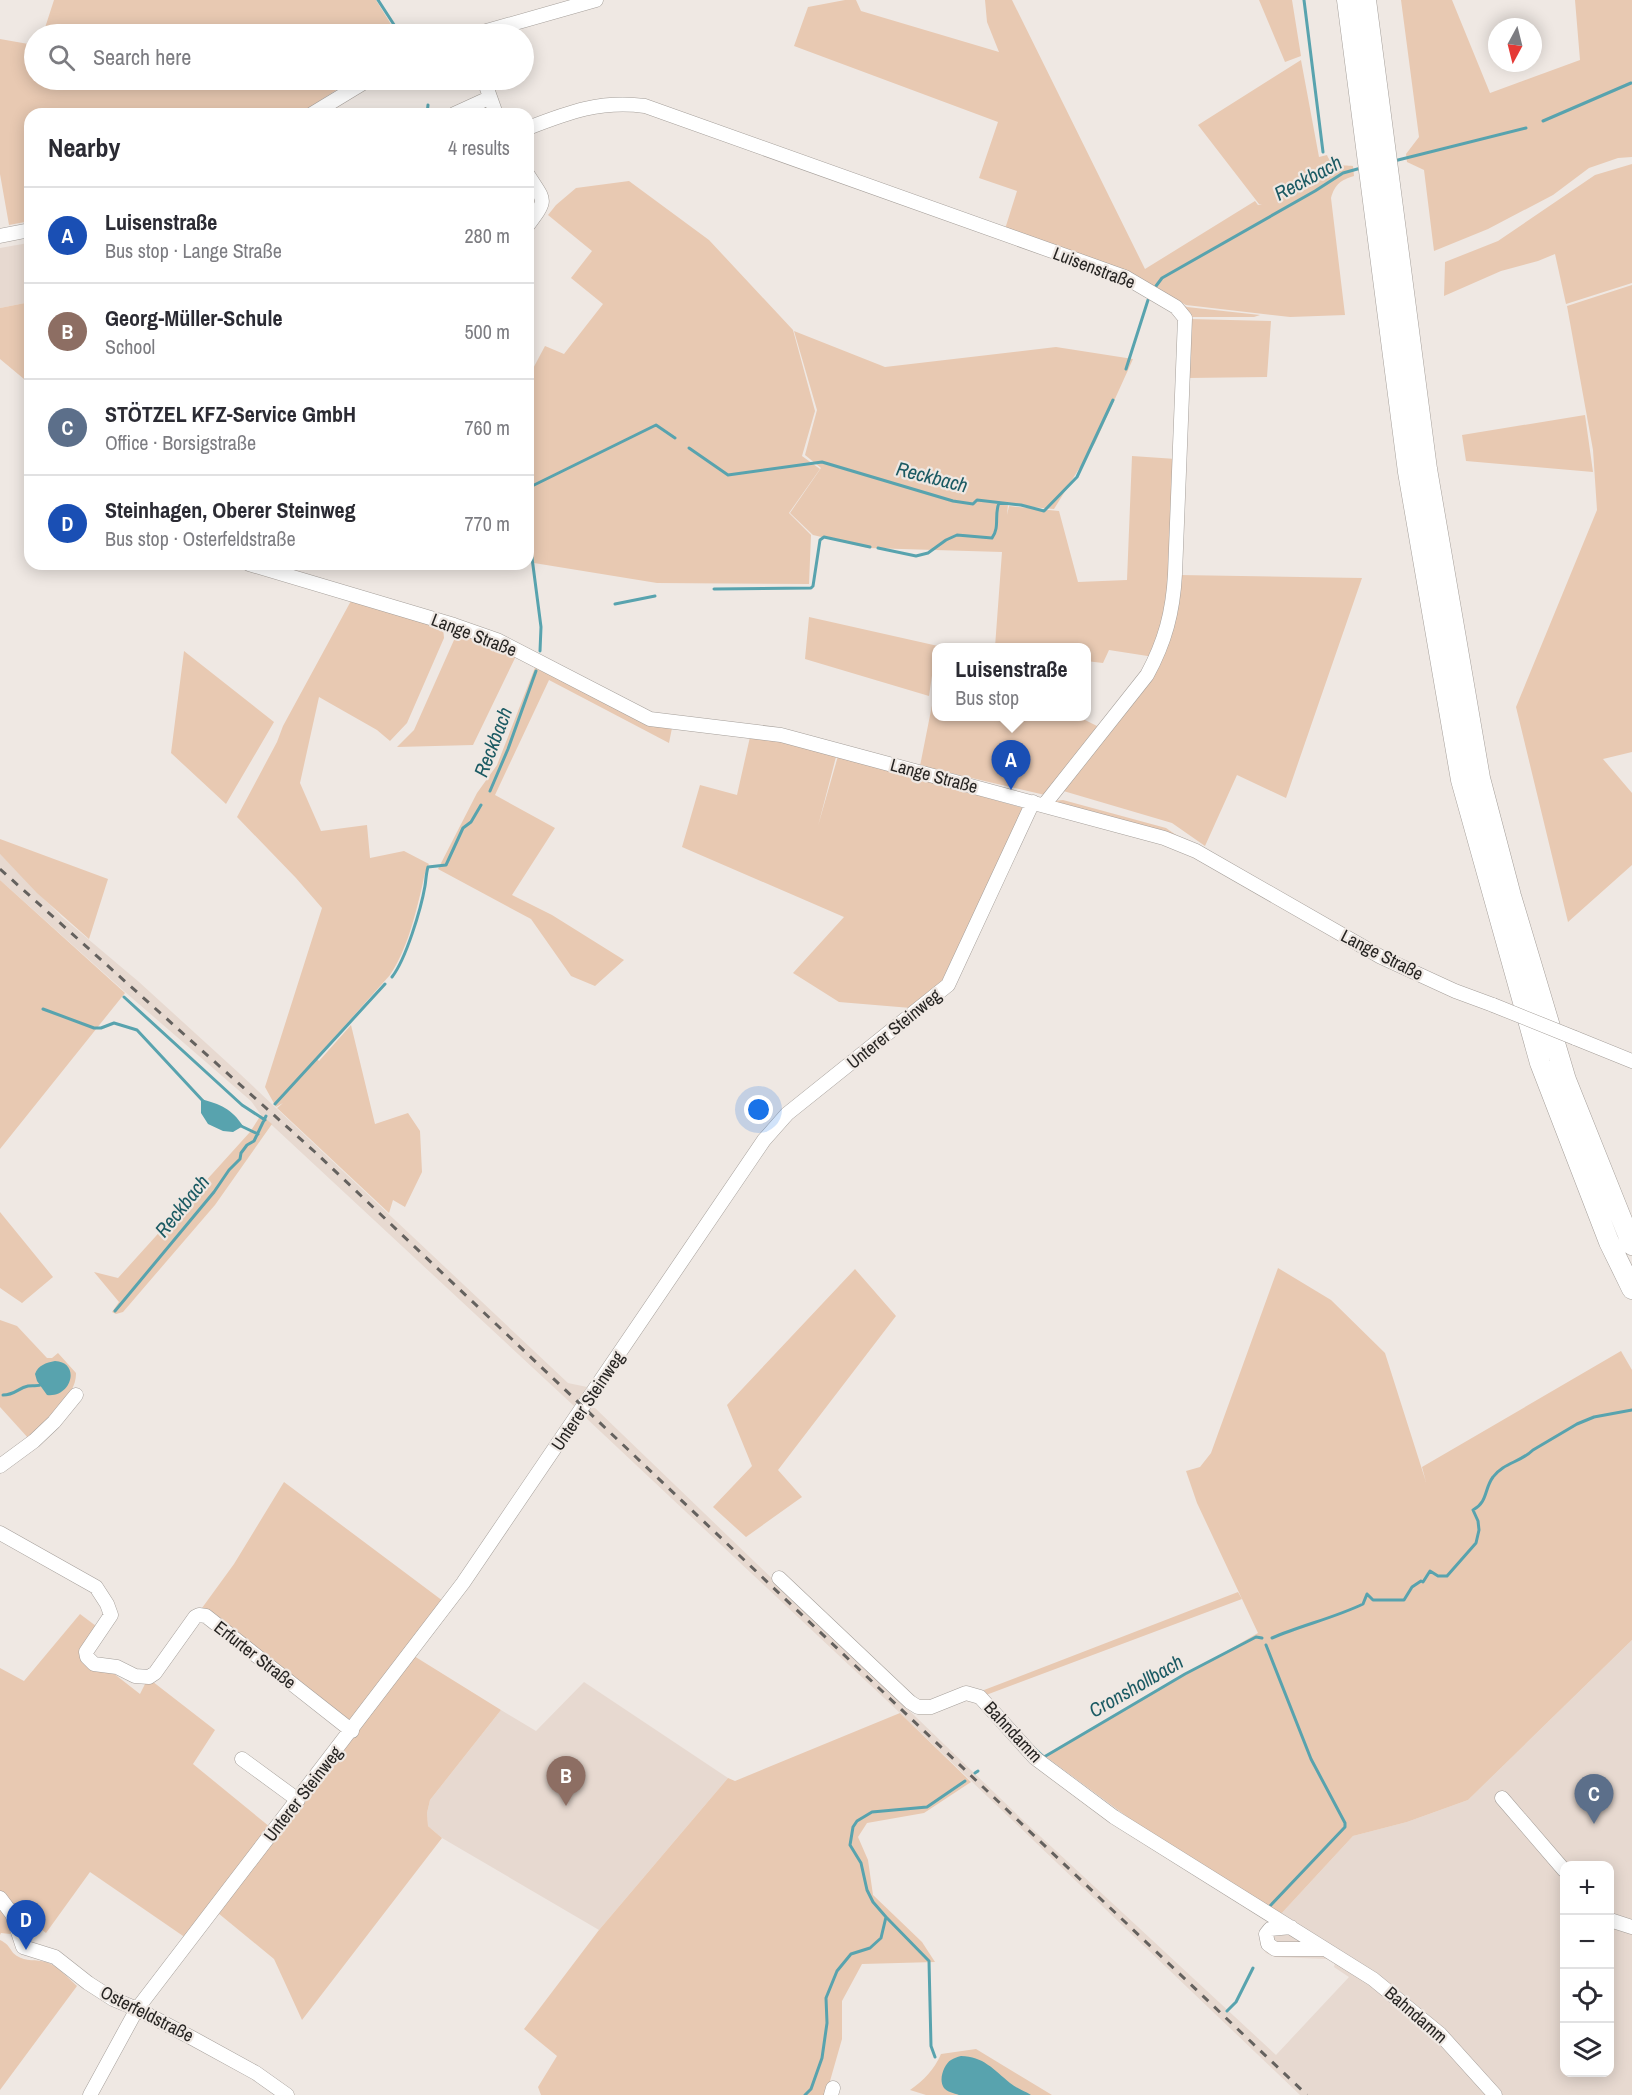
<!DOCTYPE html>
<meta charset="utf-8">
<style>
:root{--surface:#fff;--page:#f2f2f3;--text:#2b2b33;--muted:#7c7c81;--line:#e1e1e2;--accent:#0b8043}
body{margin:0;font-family:"Archivo Narrow",sans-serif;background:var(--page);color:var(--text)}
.controls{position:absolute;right:18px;bottom:18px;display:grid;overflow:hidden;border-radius:12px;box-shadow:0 3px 15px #0003}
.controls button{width:54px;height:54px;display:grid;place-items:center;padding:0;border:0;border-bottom:2px solid var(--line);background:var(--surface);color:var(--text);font:30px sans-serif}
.compass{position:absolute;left:1488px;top:18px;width:54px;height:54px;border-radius:50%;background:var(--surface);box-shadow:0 3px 15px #0003;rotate:187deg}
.you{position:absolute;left:759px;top:1110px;width:21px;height:21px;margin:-15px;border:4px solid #fff;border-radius:50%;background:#1a73e8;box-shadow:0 0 0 9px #1a73e833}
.badge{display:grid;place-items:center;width:39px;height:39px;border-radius:50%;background:var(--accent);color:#fff;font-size:20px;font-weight:700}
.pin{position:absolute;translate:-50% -50px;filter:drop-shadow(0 2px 3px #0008)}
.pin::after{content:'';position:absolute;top:32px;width:21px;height:18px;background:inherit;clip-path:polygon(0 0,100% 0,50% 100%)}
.popup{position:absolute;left:932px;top:643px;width:159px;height:78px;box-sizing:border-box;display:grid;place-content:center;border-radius:12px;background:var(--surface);filter:drop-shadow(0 2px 4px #0005);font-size:20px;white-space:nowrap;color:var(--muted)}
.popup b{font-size:22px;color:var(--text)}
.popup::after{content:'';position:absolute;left:50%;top:100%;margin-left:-12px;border:12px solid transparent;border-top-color:var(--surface)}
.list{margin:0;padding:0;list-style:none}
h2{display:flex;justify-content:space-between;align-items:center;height:78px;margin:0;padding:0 24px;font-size:26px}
h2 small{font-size:20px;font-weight:400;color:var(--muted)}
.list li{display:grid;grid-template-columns:39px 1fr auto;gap:18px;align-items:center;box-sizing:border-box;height:96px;padding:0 24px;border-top:2px solid var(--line)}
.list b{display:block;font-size:22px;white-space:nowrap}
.list p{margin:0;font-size:20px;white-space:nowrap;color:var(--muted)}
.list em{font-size:20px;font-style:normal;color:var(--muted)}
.icon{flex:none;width:33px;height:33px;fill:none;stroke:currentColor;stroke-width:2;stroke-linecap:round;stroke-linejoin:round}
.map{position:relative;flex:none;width:1632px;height:2095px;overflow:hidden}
.search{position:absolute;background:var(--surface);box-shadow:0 3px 15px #0003;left:24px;top:24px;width:510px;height:66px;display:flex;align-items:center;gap:15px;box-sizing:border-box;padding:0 21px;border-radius:33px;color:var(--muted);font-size:22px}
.panel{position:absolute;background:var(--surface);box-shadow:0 3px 15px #0003;left:24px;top:108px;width:510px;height:462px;border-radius:18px}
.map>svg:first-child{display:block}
.built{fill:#e7d9d0;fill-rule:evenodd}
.green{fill:#e8c9b2}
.water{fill:#58a3ae}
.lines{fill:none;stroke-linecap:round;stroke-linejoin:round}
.stream{stroke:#58a3ae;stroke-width:3}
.minor-casing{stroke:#a59f9a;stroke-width:15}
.highway-casing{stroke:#a59f9a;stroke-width:21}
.minor{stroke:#fff;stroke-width:14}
.highway{stroke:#fff;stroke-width:20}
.rail{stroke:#64615e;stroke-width:3;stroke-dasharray:8 8;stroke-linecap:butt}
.minor-bridge-casing{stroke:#a59f9a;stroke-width:15;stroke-linecap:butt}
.minor-bridge{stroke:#fff;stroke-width:14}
.labels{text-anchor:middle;stroke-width:4.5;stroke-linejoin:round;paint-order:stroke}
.street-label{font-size:18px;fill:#272523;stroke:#efe8e3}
.water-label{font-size:20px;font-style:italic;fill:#1b5a63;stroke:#efe8e3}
</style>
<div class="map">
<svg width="1632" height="2095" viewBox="0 0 1632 2095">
<rect width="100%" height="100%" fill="#efe8e3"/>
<path class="built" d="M28,243L30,256V302L0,308V248Z
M0,854L62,917L139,982L240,1074L568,1383L587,1387L574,1406L261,1115L251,1101L125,992L0,880Z
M591,1408H595L1027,1824L1276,2055L1349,1977L1334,1967L1335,1963L1327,1959L1275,1957L1266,1953L1260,1943V1935L1266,1923L1280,1915L1353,1836L1407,1822L1468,1800L1632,1640V2095H1300L900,1713L585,1417ZM1564,1866H1610V2072H1564Z
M584,1682L728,1778L599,1930L442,1838L428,1826L427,1813L430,1800L501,1710L536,1731Z"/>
<path class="green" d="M54,0H376L397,34H43Z
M845,0H856L861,11L999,52L987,22L985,0H1012L1145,269L1255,201L1258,205L1262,204H1259L1198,125L1301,60L1319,157L1327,155C1331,166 1342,165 1353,166L1354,176C1341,180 1335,184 1331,198L1345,315L1290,317L1186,305L1129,274L1005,229L1017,191L979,178L998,122L794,46L808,7Z
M1259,0H1292L1301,56L1285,62Z
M1401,0H1452L1490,93L1580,60L1575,0H1632V157L1618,158L1589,168L1553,195L1488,229L1434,251L1424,170L1407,162L1406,154L1419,137Z
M0,39L34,45V80H352L299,114H30V221L9,225L0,174Z
M1632,164V283L1566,304L1555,254L1538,261L1501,271L1444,296L1445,262L1498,241L1595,175Z
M629,181L709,240L793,330L815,411L802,456L820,469L789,513L811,535L809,584L657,583L534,563L528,522V378L545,346L564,354L603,304L571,278L592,251L548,215L556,205L576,188Z
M1632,285V752L1603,759L1632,793V865L1568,922L1516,707L1597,510L1593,450L1567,306Z
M1150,287L1187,307L1260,315L1254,317H1186Z
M30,302V384L0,359V308Z
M1189,319L1271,321L1267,377L1187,378Z
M794,331L885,367L1056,347L1133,359L1095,443L1054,509L1008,505L1007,515L1009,506L1059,511L1078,582L1127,580L1132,456L1176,459L1172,574L1154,657L1109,650L1103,663L1086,661V648L995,647L1002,552L868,548L813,535L790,513L821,468L805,455L817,410Z
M1585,415L1593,472L1466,461L1462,435Z
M1179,575L1362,578L1286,798L1237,775L1205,846L1172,823L1060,790L1147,680Z
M352,599L443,627L444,638L407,723L390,741L377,730L319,697L300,783L321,831L367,825L370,858L404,851L429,864C424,872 424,879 422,887C415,916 407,950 390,975L316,1058L319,1061L351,1025L375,1124L408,1113L420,1131L422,1172L405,1207L393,1200L389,1213L277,1108L283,1103L276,1107L265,1087L322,908L296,878L237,817L277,742L283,726Z
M809,617L938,646L936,648L929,696L805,659Z
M461,633L516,656L473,745L397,747L414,730L454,640Z
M184,651L274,722L226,804L171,753Z
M536,665L672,728L669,743L549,680L495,795L555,828L512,895L552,915L624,960L595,986L571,976L531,919L438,869L477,793L497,765Z
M936,685V716L1079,717L1099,727L1045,795L920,766Z
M750,737L778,738L837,753L818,826L838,756L1023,808L941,983L911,1008L839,1002L793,973L844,917L682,847L700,785L737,795Z
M1063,800L1166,828L1189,844L1052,803L1053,801Z
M0,839L108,879L89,939L37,893L0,854Z
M0,880L125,993L0,1149Z
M261,1115L272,1124L215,1205L123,1312L116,1314L112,1312L119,1302L94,1272L118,1278L250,1132Z
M0,1212L53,1277L22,1303L0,1288Z
M1278,1268L1331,1300L1385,1353L1426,1482L1422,1467L1621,1351L1632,1370V1640L1468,1800L1407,1822L1353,1836L1280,1915L1149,1833L1045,1756L1258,1633L1197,1503L1186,1471L1200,1467L1211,1453Z
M855,1269L896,1316L778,1470L802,1497L746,1537L713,1507L752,1466L727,1405Z
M0,1320L17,1326L47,1358H52L58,1353L76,1373C77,1396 45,1423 29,1439L0,1407Z
M284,1482L443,1601L352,1724L202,1608L234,1564Z
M1238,1592L1242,1599L986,1695L984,1690Z
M80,1614L96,1626L81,1648L140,1694L148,1678L215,1730L193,1764L270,1827L186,1938L90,1872L46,1933L17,1910L10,1934L1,1933L0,1935V1668L24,1681Z
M414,1656L501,1710L430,1800L427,1813L428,1826L442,1838L302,2020L274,1959L218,1913Z
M900,1713L971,1782L924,1813L867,1823L858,1837L868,1860L873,1895L922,1942L935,1962L862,1964L842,2001V2039L826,2095H541L538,2087L557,2056L524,2029L599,1930L728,1778L735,1781Z
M0,1940C12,1946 9,1951 17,1956C26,1962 36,1959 46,1962C58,1966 68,1978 77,1986L0,2090Z
M976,2049L1052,2095H926L910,2090C924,2080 934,2070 941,2054Z"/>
<path class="water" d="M201,1099C220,1104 232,1109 243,1126L233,1132L223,1131L208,1124L201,1113Z
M55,1361C81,1362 72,1398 47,1395L37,1381L35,1374C38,1365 46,1363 55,1361Z
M961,2056C983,2056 994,2070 1010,2083C1016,2088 1024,2091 1031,2095H959C954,2093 947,2092 944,2088C938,2080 944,2064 951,2060C954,2058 957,2057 961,2056Z"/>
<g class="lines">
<path class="stream" d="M378,0L400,34
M1304,0L1323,152
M427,114L428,105
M1543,121L1631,83
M1394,161L1526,128
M1156,286L1162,278L1315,191L1343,173L1361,168
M1126,369L1148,300
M689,448L728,475L822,462L953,501L973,504L977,500L1021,505L1044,511L1077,477L1113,400
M528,488L656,425L675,438
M528,527L541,627L540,651
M878,548L916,556L928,553L946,540L957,535L992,538C1000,528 994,514 999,503
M714,589L811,588L813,586L820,540L824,537L870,547
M615,604L655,596
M490,791L508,749L536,671
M392,977C406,959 421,909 425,886C426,880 426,874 428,867L446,865L463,828L471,822L481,805
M124,997L242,1105L265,1120
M43,1009L94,1028H101L114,1023L137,1030L203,1101
M275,1104L385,984
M241,1126L258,1134
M115,1311L214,1192L229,1170L240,1159L241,1153L247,1145L254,1141L266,1116
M3,1395C15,1395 18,1388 28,1386C34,1385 37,1387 43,1384
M1272,1638C1302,1625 1334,1618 1363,1604L1367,1594L1373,1600H1404L1412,1587L1421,1581L1423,1582L1430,1571L1438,1576H1447L1476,1543L1479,1530L1478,1521L1473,1510C1488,1502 1484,1489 1493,1477C1503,1463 1521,1462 1533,1450L1577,1424L1594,1417L1632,1410
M1266,1645L1311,1759L1345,1823V1827L1270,1906
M1034,1748L1044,1757L1185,1674L1256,1637L1262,1638
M975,1773L978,1771
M886,1917L929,1961L931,2046L935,2057
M1227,2011L1236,2002L1253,1968
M805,2095L811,2089L822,2058L827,2023L826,1998L837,1971L851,1954L870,1948L881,1938L886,1917L873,1902L867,1890L861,1863L850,1845L853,1827L857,1821L872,1812L927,1807L965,1781"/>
<g class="minor-casing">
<path id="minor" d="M476,34L596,0
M484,80L496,114
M312,114L368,80
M454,114L489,98
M528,128C569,112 601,100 645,106L1125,277L1176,307L1185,318L1175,574C1173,612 1165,642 1147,675L1044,805
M528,175C545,202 548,198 528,225
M0,236L30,230
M249,564L454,625L497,640L650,719L781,735L1164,838L1196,851L1381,957L1455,991L1493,1005
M1575,1038L1632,1061
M0,1466L34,1441L54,1422L76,1395
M0,1533L96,1587L107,1604L111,1615L86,1652L87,1657L94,1664L117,1667L135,1676L149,1677L155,1673L195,1617L199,1615L206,1616L352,1731
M779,1578L910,1702L918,1707H931L966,1693L980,1697L1035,1758L1114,1817L1373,1979L1440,2034L1495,2095
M242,1759L298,1800
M1502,1798L1564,1870
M0,1898L12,1914L23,1947L55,1957L88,1983L113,1999L137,2009L194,2039L256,2073L287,2095
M1610,1920L1632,1927
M1291,1927L1270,1929L1266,1934L1268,1944L1275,1949H1324
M90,2095L137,2009L463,1583L764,1140L787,1114L948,985L1033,802
M831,2095L833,2088"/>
</g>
<g class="highway-casing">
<path id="highway" d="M1347,0L1408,472L1461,780L1540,1063L1609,1242L1632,1289
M1366,0L1427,469L1480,778L1511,896L1566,1080L1632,1245"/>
</g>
<use href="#minor" class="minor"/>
<use href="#highway" class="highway"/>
<path class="rail" d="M0,869L315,1152L1307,2095"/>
<g class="minor-bridge-casing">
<path id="minor-bridge" d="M1493,1005L1575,1038"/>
</g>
<use href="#minor-bridge" class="minor-bridge"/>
</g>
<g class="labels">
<g class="street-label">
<text transform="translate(1094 268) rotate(21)" y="6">Luisenstraße</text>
<text transform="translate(474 635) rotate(21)" y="6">Lange Straße</text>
<text transform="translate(934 776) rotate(15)" y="6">Lange Straße</text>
<text transform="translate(1382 955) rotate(27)" y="6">Lange Straße</text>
<text transform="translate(894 1029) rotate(-39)" y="6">Unterer Steinweg</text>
<text transform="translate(588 1401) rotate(-56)" y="6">Unterer Steinweg</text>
<text transform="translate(255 1655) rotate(38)" y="6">Erfurter Straße</text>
<text transform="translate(1013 1732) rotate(47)" y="6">Bahndamm</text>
<text transform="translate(303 1794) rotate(-52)" y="6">Unterer Steinweg</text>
<text transform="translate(147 2014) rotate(27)" y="6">Osterfeldstraße</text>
<text transform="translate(1416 2015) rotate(41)" y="6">Bahndamm</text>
</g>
<g class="water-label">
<text transform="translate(1308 178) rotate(-28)" y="7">Reckbach</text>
<text transform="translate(932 477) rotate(14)" y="7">Reckbach</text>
<text transform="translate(493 742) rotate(-69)" y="7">Reckbach</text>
<text transform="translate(182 1206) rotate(-51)" y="7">Reckbach</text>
<text transform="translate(1136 1686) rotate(-30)" y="7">Cronshollbach</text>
</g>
</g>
</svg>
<div class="controls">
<button>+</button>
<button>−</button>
<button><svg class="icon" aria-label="locate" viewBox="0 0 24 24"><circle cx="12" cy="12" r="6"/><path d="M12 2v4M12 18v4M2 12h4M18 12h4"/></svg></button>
<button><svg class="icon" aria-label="layers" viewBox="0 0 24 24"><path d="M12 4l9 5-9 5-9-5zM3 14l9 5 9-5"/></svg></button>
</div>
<svg class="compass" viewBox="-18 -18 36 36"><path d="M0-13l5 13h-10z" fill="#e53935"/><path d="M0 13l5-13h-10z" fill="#7c7c81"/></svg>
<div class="you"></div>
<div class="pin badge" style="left:1011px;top:790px;background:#1a4fb4">A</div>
<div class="popup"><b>Luisenstraße</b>Bus stop</div>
<div class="pin badge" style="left:566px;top:1806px;background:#8d6e63">B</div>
<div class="pin badge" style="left:1594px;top:1824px;background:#5c6f8a">C</div>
<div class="pin badge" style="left:26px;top:1950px;background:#1a4fb4">D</div>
<div class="search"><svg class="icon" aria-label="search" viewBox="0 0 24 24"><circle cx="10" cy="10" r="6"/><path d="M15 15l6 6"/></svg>Search here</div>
<section class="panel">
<h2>Nearby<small>4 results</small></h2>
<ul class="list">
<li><span class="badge" style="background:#1a4fb4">A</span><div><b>Luisenstraße</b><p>Bus stop · Lange Straße</p></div><em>280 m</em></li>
<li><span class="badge" style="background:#8d6e63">B</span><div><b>Georg-Müller-Schule</b><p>School</p></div><em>500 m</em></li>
<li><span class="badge" style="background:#5c6f8a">C</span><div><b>STÖTZEL KFZ-Service GmbH</b><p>Office · Borsigstraße</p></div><em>760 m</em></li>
<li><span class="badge" style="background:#1a4fb4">D</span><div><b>Steinhagen, Oberer Steinweg</b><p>Bus stop · Osterfeldstraße</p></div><em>770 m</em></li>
</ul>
</section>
</div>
